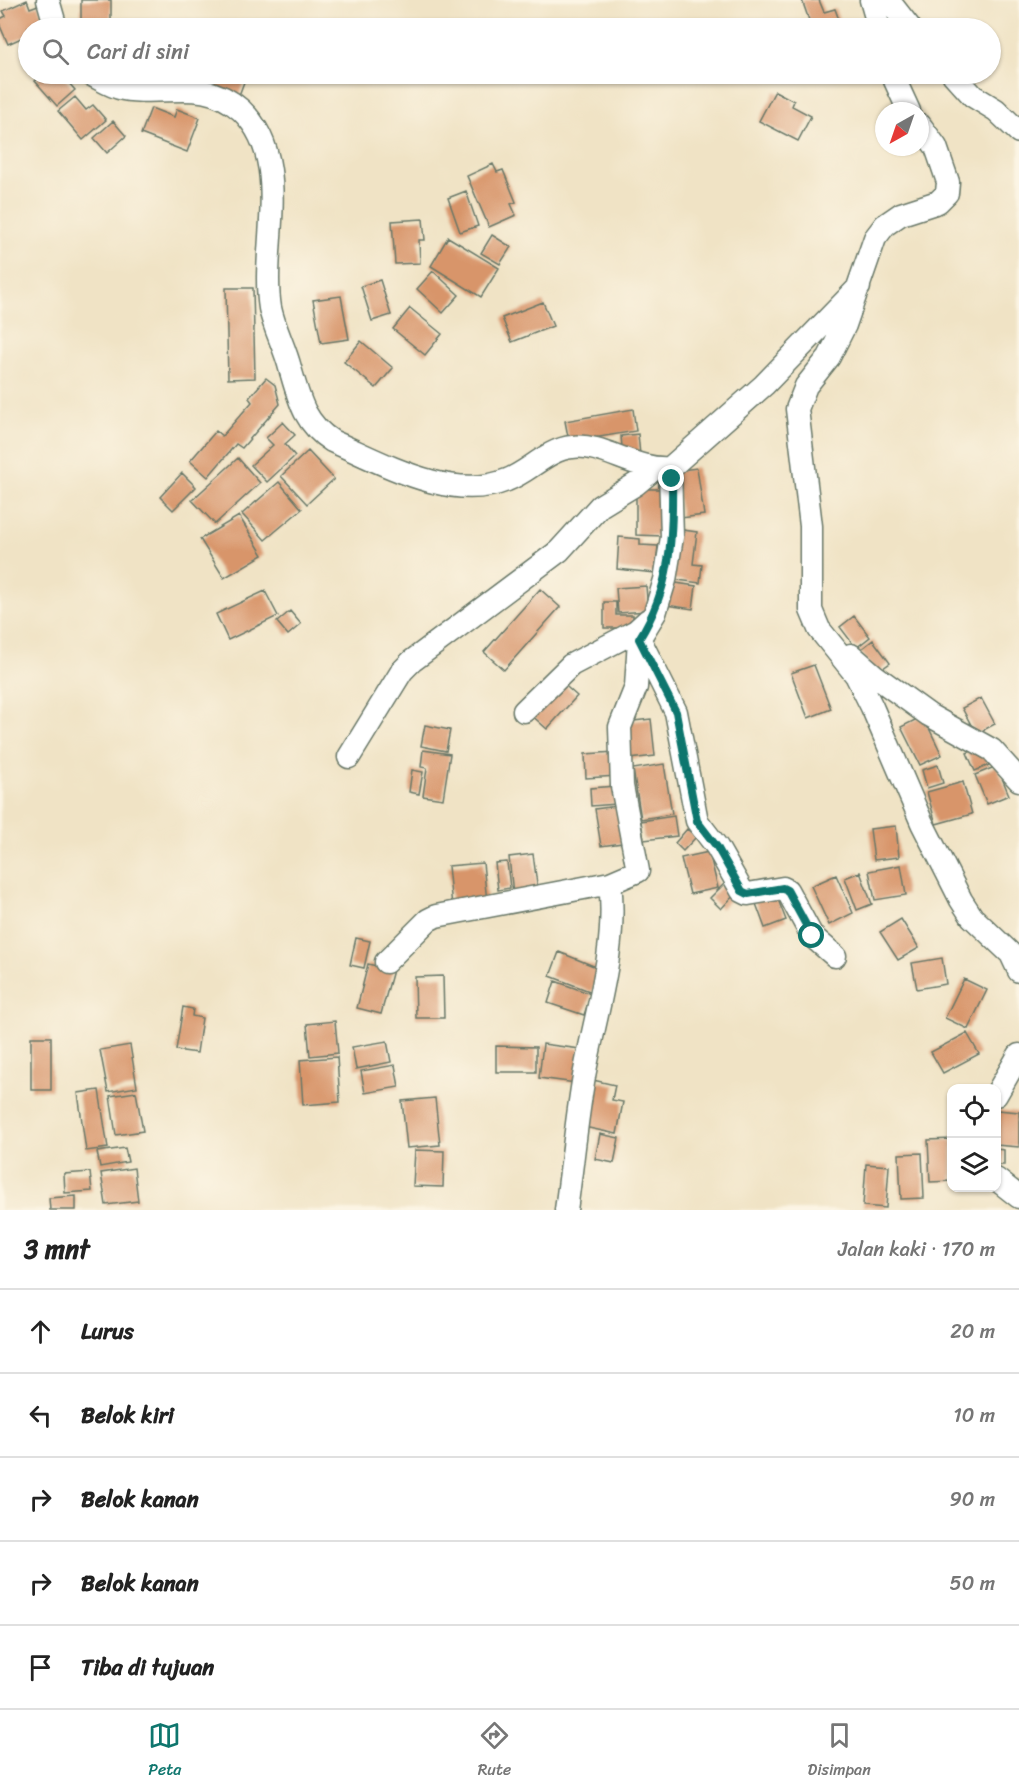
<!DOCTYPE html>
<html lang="id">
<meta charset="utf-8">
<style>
:root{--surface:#fff;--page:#f2f2f2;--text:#222;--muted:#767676;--line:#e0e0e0;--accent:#0f766e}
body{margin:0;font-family:Sriracha,sans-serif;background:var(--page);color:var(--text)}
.controls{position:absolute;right:18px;bottom:18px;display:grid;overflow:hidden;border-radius:12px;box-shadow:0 2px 4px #0004}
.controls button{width:54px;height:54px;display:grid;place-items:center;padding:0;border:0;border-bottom:2px solid var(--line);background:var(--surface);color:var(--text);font:30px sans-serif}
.compass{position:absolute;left:875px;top:102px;width:54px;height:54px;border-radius:50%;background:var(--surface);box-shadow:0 2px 4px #0004;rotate:220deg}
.stop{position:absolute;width:18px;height:18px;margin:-14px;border:4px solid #0f766e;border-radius:50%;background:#fff}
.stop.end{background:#0f766e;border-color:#fff;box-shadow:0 2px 6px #0008}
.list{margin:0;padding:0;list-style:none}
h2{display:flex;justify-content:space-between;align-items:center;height:78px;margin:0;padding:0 24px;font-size:26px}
h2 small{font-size:20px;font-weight:400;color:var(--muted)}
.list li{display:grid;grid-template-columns:39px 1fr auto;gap:18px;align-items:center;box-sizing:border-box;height:84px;padding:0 24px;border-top:2px solid var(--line)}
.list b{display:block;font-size:22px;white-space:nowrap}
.list em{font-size:20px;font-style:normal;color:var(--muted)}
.icon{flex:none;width:33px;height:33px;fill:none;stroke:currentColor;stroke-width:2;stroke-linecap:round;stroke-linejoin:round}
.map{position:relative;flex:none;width:1019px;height:1210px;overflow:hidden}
.search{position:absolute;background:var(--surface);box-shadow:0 2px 4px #0004;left:18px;right:18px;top:18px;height:66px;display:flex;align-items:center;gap:15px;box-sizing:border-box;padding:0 21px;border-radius:33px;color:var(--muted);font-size:22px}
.sheet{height:498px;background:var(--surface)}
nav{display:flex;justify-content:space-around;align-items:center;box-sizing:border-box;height:84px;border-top:2px solid var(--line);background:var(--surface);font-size:16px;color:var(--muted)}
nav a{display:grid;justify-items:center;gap:3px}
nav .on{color:var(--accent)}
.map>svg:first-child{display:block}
.building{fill:#d8956a}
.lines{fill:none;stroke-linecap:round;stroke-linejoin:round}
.street-casing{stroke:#687767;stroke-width:25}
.street{stroke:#fff;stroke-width:22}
.route{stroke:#0f766e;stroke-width:8}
</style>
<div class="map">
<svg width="1019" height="1210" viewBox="0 0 1019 1210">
<rect width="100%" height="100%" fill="#fcf5e5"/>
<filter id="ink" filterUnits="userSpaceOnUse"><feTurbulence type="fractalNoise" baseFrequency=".0167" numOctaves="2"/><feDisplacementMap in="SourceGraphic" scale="12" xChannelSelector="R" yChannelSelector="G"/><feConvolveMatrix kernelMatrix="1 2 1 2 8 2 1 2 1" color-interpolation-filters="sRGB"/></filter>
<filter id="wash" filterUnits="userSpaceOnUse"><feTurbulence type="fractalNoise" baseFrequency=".008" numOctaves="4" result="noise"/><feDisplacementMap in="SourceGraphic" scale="24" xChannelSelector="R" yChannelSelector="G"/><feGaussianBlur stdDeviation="1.35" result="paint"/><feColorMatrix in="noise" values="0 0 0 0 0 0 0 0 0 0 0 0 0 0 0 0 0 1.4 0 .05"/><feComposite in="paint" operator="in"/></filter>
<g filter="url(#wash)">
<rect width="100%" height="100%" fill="#f0e3c5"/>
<g id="blocks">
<path class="building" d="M27,0L30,8L38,5L47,27L28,28V35L8,44L0,26V19L6,16L3,11Z
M81,0H111V28H81Z
M802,0H819L824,12L835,9L842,28L853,24L854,28H818L810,23Z
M43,74H61L75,90L57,106L35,81Z
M193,74H247L238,98L191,79Z
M775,91L794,101L792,106L811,116L798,141L759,121Z
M75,97L86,110L93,105L106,120L83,140L58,111Z
M151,108L174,117L177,109L200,118L187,152L141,134Z
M113,121L126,136L107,153L94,138Z
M493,164L497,172L503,170L516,202L511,204L516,215L489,227L467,176Z
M466,191L478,226L460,232L448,198Z
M423,219L425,240H419L420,263L395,264L392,221Z
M492,235L511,247L500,264L481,253Z
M448,237L499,268L481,297L431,266Z
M433,271L459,295L443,313L417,289Z
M380,280L391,315L372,321L361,286Z
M226,288H253L255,378L228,379Z
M341,296L349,339L321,343L313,300Z
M543,302L553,326L512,342L502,318Z
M410,308L442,334L425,355L393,329Z
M361,341L393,368L376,388L344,362Z
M266,378L275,385L280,404L242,448L236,444L208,477L190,461L216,431L222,436L252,402L249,398Z
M633,409L636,431L569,442L565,421Z
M283,422L295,435L285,444L295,456L267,482L251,465L273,445L266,438Z
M638,434L640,455L623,457L621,436Z
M308,451L334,479L307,504L281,476Z
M238,458L260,483L215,524L192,500Z
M697,468L704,515L681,518L674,471Z
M182,473L196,487L173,510L160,497Z
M279,482L302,509L265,540L242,514Z
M636,489H663V536L636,535Z
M239,516L263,555L224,578L200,539Z
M676,529L697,532L693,564L702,565L700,583L670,579Z
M619,537L640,539V545L658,546L655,573L617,569Z
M669,582L696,586L693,609L666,605Z
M646,586L648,611L618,613L616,588Z
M540,589L560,607L504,670L484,652Z
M265,591L278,616L228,640L216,614Z
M604,602H616V615H633V628H604Z
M290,611L301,624L288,635L277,622Z
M854,616L870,637L856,648L840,627Z
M873,640L890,663L876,673L859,651Z
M814,665L831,709L808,718L791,673Z
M559,680L577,696L547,729L529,713Z
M981,698L995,724L976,734L962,708Z
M923,716L942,755L920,765L901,727Z
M651,719L655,756L629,759L625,722Z
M425,725L450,730L446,751L421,746Z
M982,747L989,765L975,771L967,753Z
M423,750L450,754L443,799L423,796L427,768L421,767Z
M615,752L617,776L586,778L585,754Z
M664,764L672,814L641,819L633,769Z
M938,765L943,783L927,788L922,770Z
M997,766L1009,795L987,804L975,775Z
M412,770L423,772L419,794L409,792Z
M963,782L972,814L936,824L927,792Z
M616,786L617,804L591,806L590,788Z
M617,806L622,843L601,846L595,809Z
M674,816L677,836L644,840L641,821Z
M896,826L899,857L874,860L870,829Z
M687,829L696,837L683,851L675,843Z
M709,852L718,888L690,894L681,858Z
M533,854L538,892L513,894L509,857Z
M507,862L510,888L498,890L495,863Z
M483,863L487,902L452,906L448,866Z
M901,865L906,895L875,900L869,871Z
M860,872L872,904L857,910L845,878Z
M836,875L853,913L829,925L811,886Z
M725,883L736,893L721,909L710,898Z
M775,892L786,920L765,928L755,901Z
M901,919L919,948L898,960L880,932Z
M356,938L370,941L364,968L350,965Z
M559,952L601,969L592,992L550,976Z
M942,958L946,984L917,989L912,963Z
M368,964L393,970L381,1014L357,1008Z
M443,976L444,1018H416L415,977Z
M964,979L987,990L968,1029L945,1018Z
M555,981L591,994L584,1015L548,1003Z
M183,1007L193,1009L192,1016L202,1018L197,1053L176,1050Z
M335,1021L338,1053L310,1056L307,1024Z
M967,1033L979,1054L943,1073L931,1052Z
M31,1037H51V1090H31Z
M387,1041L391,1062L356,1069L352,1047Z
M543,1044L580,1049L576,1083L539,1078Z
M130,1045L137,1087L108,1092L100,1050Z
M496,1046L536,1047V1072H496Z
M337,1057L340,1102L303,1105L300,1060Z
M395,1065L399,1087L365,1093L361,1071Z
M593,1080L615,1085L612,1100L623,1102L617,1134L584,1127Z
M99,1090L108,1148L86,1151L78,1093Z
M136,1092L143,1131L116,1135L110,1096Z
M435,1098L440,1145L407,1148L402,1101Z
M997,1110L1019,1112V1147L996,1145Z
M600,1134L619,1138L614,1163L595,1159Z
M952,1139V1181L930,1182L928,1140Z
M125,1148L128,1162L100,1167L97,1152Z
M996,1149L1004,1150V1165H996Z
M415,1150L444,1151L443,1187L413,1186Z
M922,1153L924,1198L901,1199L899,1154Z
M866,1164L889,1166L886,1208L863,1206Z
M134,1168L138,1201L106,1205L101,1173Z
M90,1172L92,1191L65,1193L64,1174Z
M76,1196V1210H50L49,1198Z"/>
</g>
</g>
<g filter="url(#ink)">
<use href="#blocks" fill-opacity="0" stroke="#687767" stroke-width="1.5"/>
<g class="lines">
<g class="street-casing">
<path id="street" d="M48,0L56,28
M871,0L879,28
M888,0L910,28
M90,74C100,79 112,87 123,89C166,97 203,76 241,110C294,160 260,245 270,308C274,328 285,348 290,368C299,399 304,423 332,441C383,463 451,503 507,480C529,472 548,449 572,447C604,443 634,471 670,468
M892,74L909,111
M953,74L973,96L996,110L1019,132
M920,125L936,147L948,182L947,193L938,202L901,214L885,225L875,238L845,325L829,357L806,386L797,409L811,526V610L819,629L856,675L872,707L922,823L961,900L972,917L1011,954L1019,971
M640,640L676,712L697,821L717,847L742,891L748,894L783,888L787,890L812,936L835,956
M851,655L875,676L929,715L992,750L1019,780
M524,711L571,665L636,631L648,620
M349,757L402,671L412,661L559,551L600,506L636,484L654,469
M386,962L428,920L436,916L610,883
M996,1095L1019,1055
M996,1179L1019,1197
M566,1210C572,1168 576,1124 583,1082C594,1017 618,950 610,883L638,871L622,786L620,727L636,687L639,639L655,613L665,580L672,537L670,468L764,385L859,287"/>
</g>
<use href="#street" class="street"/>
</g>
</g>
<g class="lines" filter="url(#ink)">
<path class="route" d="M672,479C673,538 671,588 639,639L676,712L697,821L717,847L742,891L748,894L783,888L787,890L812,936"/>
</g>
</svg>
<div class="controls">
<button><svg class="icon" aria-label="locate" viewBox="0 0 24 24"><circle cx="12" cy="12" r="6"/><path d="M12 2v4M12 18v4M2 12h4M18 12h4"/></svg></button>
<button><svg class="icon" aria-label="layers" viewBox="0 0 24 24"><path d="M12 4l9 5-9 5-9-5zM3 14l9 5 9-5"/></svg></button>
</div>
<svg class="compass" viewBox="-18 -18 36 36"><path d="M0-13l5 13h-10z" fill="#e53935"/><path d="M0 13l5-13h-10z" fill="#767676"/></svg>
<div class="stop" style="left:812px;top:936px"></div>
<div class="stop end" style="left:672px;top:479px"></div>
<div class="search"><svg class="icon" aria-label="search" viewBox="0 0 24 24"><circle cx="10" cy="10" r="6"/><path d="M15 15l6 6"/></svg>Cari di sini</div>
</div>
<section class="sheet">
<h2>3 mnt<small>Jalan kaki · 170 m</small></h2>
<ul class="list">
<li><svg class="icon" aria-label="ahead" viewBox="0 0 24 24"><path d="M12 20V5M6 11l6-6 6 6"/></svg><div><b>Lurus</b></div><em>20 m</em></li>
<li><svg class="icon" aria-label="left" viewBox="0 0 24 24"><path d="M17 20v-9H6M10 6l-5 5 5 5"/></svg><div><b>Belok kiri</b></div><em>10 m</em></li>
<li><svg class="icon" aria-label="right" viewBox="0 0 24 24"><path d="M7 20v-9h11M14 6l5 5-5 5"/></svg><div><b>Belok kanan</b></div><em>90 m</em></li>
<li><svg class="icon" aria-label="right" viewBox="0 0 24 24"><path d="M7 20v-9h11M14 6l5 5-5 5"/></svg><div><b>Belok kanan</b></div><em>50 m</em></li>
<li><svg class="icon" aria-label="arrive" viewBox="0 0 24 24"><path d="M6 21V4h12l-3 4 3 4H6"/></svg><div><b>Tiba di tujuan</b></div></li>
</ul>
</section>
<nav>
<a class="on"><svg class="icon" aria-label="map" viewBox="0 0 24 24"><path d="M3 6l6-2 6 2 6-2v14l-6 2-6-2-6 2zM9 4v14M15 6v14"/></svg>Peta</a>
<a><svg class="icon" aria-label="directions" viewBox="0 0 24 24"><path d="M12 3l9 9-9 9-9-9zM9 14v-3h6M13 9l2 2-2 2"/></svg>Rute</a>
<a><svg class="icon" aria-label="saved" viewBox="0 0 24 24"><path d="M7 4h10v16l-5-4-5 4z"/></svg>Disimpan</a>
</nav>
